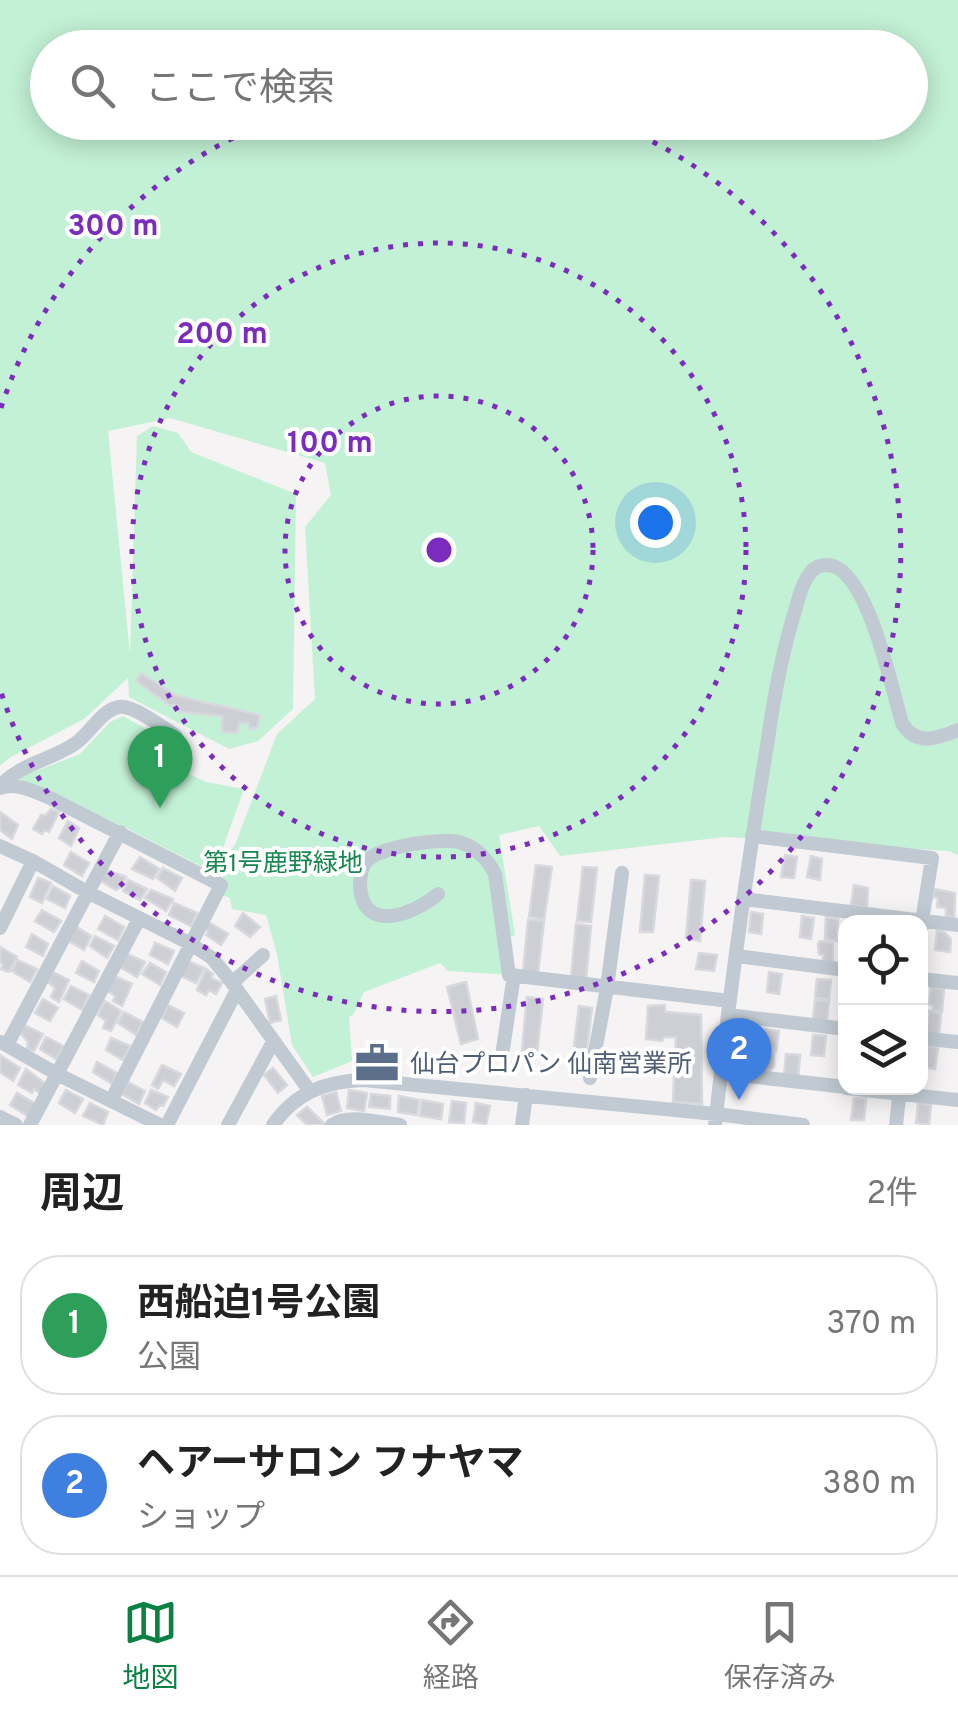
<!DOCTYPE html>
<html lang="ja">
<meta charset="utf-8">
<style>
:root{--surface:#fff;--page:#f6f6f6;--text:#222;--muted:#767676;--line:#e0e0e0;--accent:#0b8043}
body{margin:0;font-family:Overpass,"Noto Sans JP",sans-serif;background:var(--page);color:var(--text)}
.controls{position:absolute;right:30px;bottom:30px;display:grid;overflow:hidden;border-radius:20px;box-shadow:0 5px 25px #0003}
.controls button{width:90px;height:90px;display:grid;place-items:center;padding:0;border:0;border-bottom:2px solid var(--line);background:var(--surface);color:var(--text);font:50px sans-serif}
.you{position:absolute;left:655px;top:522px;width:35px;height:35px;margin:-25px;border:8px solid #fff;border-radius:50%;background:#1a73e8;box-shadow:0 0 0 15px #1a73e833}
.badge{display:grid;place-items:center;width:65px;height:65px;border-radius:50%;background:var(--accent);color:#fff;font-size:32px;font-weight:700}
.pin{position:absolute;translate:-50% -82px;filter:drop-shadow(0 2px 5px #0008)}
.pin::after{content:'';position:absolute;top:52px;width:35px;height:30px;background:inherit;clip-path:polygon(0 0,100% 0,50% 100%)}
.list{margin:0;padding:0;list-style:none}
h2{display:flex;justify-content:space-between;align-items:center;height:130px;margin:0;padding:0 40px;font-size:42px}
h2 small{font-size:32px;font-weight:400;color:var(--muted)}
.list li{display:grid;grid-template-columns:65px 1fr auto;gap:30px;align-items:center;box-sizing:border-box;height:140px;margin:0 20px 20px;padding:0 20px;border:2px solid var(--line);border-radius:40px}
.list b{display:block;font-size:38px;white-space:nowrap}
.list p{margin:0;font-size:32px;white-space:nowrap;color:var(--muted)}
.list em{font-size:32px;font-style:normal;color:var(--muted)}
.icon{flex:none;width:55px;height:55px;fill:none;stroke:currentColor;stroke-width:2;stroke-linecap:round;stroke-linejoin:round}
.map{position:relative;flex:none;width:958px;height:1125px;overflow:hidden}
.search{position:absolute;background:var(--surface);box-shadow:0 5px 25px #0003;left:30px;right:30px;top:30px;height:110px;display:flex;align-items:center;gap:25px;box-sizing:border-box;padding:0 35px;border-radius:55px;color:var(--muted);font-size:38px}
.sheet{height:450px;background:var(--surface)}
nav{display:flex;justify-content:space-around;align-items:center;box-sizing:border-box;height:140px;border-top:2px solid var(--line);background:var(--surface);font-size:28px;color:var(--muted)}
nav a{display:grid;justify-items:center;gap:5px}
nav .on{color:var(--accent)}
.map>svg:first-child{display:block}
.green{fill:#c3f1d5;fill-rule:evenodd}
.building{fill:#cdcfd5;stroke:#d7d9de;stroke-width:2.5}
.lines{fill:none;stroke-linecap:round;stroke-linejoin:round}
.minor{stroke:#c1cad2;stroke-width:14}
.ring{fill:none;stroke:#7b2cbf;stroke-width:5;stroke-dasharray:5 10}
.labels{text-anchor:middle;stroke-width:8;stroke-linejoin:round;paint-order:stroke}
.park-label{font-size:25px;fill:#17864f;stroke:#fff}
.service-label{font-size:25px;fill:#4e5e75;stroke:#fff;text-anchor:start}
.centre{fill:#7b2cbf;stroke:#fff;stroke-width:5}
.ring-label{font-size:30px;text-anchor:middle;font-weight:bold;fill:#7b2cbf;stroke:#fff;stroke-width:8;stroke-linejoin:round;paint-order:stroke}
</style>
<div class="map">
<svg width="958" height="1125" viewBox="0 0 958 1125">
<rect width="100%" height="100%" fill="#f5f3f3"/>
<path class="green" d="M0,0H958V855L949,851L725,837L560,856L539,826L499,835L515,935L507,939L514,975L448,971L440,963L364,992L353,1015L349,1017L352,1061L313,1077L292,1045L277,954L266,915L232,909L230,898L216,893L226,869L224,858L235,845L277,734L315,699L305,527L331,495L325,463L170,418L108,431L130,654L137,436L153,426L178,433L191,452L296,494L293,709L258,741L229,749L129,697L128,678L84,719L9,758L0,766ZM48,48H910V122H48Z
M123,716L171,743V765L206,782L244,789L214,873L124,827L17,778L80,754L110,722Z"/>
<path class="building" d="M141,673L177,696L260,715L257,728L249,729L248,723H239L237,733L222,732V716L180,712L178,706L169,705L136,681Z
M51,809L59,812L49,832L45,830L42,834L33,829L41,815H46Z
M0,812L18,825L12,839L0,830Z
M68,821L79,828L71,846L59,838Z
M71,852L89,863L82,876L64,865Z
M785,855L797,857L794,878L781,877Z
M811,856L822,859L820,880L807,877Z
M140,857L159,869L153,879L132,869Z
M536,865L552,867L544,919L529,917Z
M583,867L597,868L591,922L577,921Z
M163,868L182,878L175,891L157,878Z
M106,870L126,877L121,887L116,890L101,881Z
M645,875L659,876L653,932H640Z
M38,878L51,883L42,903L30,897Z
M128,880L147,889L140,900L123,891Z
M691,880L705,881L700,941L686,938Z
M854,885L868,888L867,907L851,905Z
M53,886L70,896L65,908L47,899Z
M934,889L955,893L954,917L946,916V908L937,907L938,898L933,897Z
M151,890L173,899L166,911L145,898Z
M174,903L197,913L191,926L169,915Z
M42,910L61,921L54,932L35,921Z
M751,912L763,914L761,934L749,932Z
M243,913L260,927L250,937L235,926Z
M105,916L124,927L118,940L98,929Z
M802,916L814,918L811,939L800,937Z
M826,917L838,919L837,941L825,939Z
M528,920L544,921L538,973H523Z
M207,921L228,934L221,945L206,935L208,932L203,926Z
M576,924L591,926L586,979L571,977Z
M75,926L91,936L84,950L67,940Z
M937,931L944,932L951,939L950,952L935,950Z
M32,934L48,944L43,956L26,947Z
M95,936L114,946L107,958L90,946Z
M820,941L833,943V965L823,963V955L819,954L818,944Z
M155,943L174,951L168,964L150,955Z
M0,947L17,957L9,972L1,969L3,964L0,962Z
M699,953L717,955L714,971L696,969Z
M127,954L145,962L137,977L120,967Z
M17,960L37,969L30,982L12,971Z
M82,961L99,971L94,982L76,973Z
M188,961L204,968L196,983L181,976Z
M150,963L166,972L160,985L142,974Z
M206,969L213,974L211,978L222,983L216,994L209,990L206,995L197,990Z
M53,972L69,980L59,1002L51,997L55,988L48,982Z
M769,972L782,974L779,994L767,992Z
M114,976L132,984L122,1006L113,1001L115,996L108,991Z
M817,979L831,980L829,999L815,998Z
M466,982L478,1039L461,1044L447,987Z
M71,986L89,995L82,1010L64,999Z
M931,987L944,989L942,1011L933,1010V1005L929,1004Z
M276,996L281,1020L270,1023L265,999Z
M527,997L543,999L537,1053L522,1051Z
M43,999L58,1008L50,1021L35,1013Z
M815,1000L829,1001L827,1022L813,1020Z
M105,1001L121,1011L111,1031L103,1028L106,1021L98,1015Z
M168,1005L184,1013L177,1027L162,1018Z
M665,1005V1012L701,1015L702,1104L673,1102L676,1037H664L662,1041L646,1039L648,1006Z
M579,1006L592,1008L585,1064L572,1062Z
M929,1011L941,1013L939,1035L926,1034Z
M124,1012L143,1022L136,1035L118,1023Z
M24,1025L43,1034L34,1051L27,1048L28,1042L21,1034Z
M765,1029L779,1031L776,1051L763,1049Z
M813,1035L826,1036L824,1056L811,1055Z
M46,1037L63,1046L56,1059L40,1049Z
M111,1038L130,1046L123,1060L106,1050Z
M926,1046L938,1048L935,1069L923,1067Z
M758,1051L774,1053V1066L770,1071L761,1070V1060H757Z
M786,1054L800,1055L798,1079L784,1076Z
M0,1055L20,1068L13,1081L0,1072Z
M97,1062L117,1073L112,1084L93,1072Z
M162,1065L181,1074L174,1086L163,1080L158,1089L152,1085Z
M273,1068L287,1085L278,1093L264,1075Z
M26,1069L47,1085L42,1095L34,1089L32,1093L18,1085Z
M128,1082L145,1091L139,1104L122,1094Z
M66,1090L83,1099L75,1113L59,1103Z
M151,1090L168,1097L163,1106L160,1105L156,1110L145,1103Z
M349,1090L367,1093L364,1111L347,1108Z
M336,1092L341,1111L327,1115L322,1096Z
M17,1093L36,1104L29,1117L10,1105Z
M371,1094L390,1096V1109L369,1107Z
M399,1096L419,1100L417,1115L398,1112Z
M854,1098L866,1099L864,1120H851Z
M422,1100L443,1104L441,1119L420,1116Z
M452,1101L466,1103L464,1123L449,1122Z
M90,1103L108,1112L103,1125L83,1116Z
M476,1103L490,1106L486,1124L473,1122Z
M918,1103L931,1105L929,1125L916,1123Z
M307,1107L326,1125H307L297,1115Z"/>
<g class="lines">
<path class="minor" d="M0,786C21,763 52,760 76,743C90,733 102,710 119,707C132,704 164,728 176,736
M0,788C16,782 32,791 48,797L221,885L111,1101
M752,836L932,858L920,934
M0,846L33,861L87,892L189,943L212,958L230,980L309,1090
M438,894C415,914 363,935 360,886C360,880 361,869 365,863C375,847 444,836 462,843C477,848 489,861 495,874L509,975L730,1001
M743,899L958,925
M0,928L33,861
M737,956L846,970
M920,979L958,983
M232,983L263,955
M729,1015L846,1029
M920,1038L958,1042
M1,1042L57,1074L160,1125
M7,1045L120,832
M503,1049L514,975
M721,1073L846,1087
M590,1078L607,988L622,873
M846,1088L958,1100
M0,1117L16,1125
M30,1125L139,919
M167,1125L237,990
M228,1125L273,1042
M273,1125C295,1093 325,1081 364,1080L716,1114L803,1125
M332,1125C349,1113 379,1123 400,1125
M522,1125L526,1095
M715,1125C729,996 747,867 768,739C774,696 782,653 795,611C798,600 801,586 808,576C812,569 818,565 827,565C867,565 892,690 902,723C915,746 937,739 958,730
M896,1125L900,1088"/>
</g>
<g class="ring">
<circle cx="439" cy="550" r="154"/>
<circle cx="439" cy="550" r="307"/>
<path d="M1 408A461 461 0 0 1 266 123M612 123A461 461 0 1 1 1 692"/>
</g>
<defs>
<g id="office-bare" transform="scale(3.45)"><path d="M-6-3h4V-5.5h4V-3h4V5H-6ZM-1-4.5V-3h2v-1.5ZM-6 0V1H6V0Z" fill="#5c6f8a" stroke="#fff" stroke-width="2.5" paint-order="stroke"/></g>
</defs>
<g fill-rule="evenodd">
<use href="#office-bare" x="377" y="1063"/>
</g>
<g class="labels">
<g class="park-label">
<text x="283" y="871">第1号鹿野緑地</text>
</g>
<g class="service-label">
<text x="410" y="1072">仙台プロパン 仙南営業所</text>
</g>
</g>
<circle cx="439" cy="550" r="15" class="centre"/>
<g class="ring-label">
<text x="113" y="235">300 m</text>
<text x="222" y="343">200 m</text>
<text x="330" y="452">100 m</text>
</g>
</svg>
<div class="controls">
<button><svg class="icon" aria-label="locate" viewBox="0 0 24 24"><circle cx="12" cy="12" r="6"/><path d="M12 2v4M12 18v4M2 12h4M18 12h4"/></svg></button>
<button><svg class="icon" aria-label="layers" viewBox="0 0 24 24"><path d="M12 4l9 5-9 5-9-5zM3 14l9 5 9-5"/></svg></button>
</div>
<div class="you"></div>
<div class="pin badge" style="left:160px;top:808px;background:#2e9e5b">1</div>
<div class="pin badge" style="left:739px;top:1100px;background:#3f7fe0">2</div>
<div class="search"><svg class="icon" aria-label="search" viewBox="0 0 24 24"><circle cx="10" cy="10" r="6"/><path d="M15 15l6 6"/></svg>ここで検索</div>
</div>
<section class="sheet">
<h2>周辺<small>2件</small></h2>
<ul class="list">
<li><span class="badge" style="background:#2e9e5b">1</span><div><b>西船迫1号公園</b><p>公園</p></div><em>370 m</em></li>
<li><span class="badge" style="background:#3f7fe0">2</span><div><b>ヘアーサロン フナヤマ</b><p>ショップ</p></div><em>380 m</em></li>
</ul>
</section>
<nav>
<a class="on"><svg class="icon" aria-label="map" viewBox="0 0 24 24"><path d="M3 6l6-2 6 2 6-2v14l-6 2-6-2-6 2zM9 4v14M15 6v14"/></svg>地図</a>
<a><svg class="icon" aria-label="directions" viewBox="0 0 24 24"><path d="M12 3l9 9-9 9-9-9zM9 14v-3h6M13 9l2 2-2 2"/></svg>経路</a>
<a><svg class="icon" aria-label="saved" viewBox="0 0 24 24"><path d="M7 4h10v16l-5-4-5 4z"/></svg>保存済み</a>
</nav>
